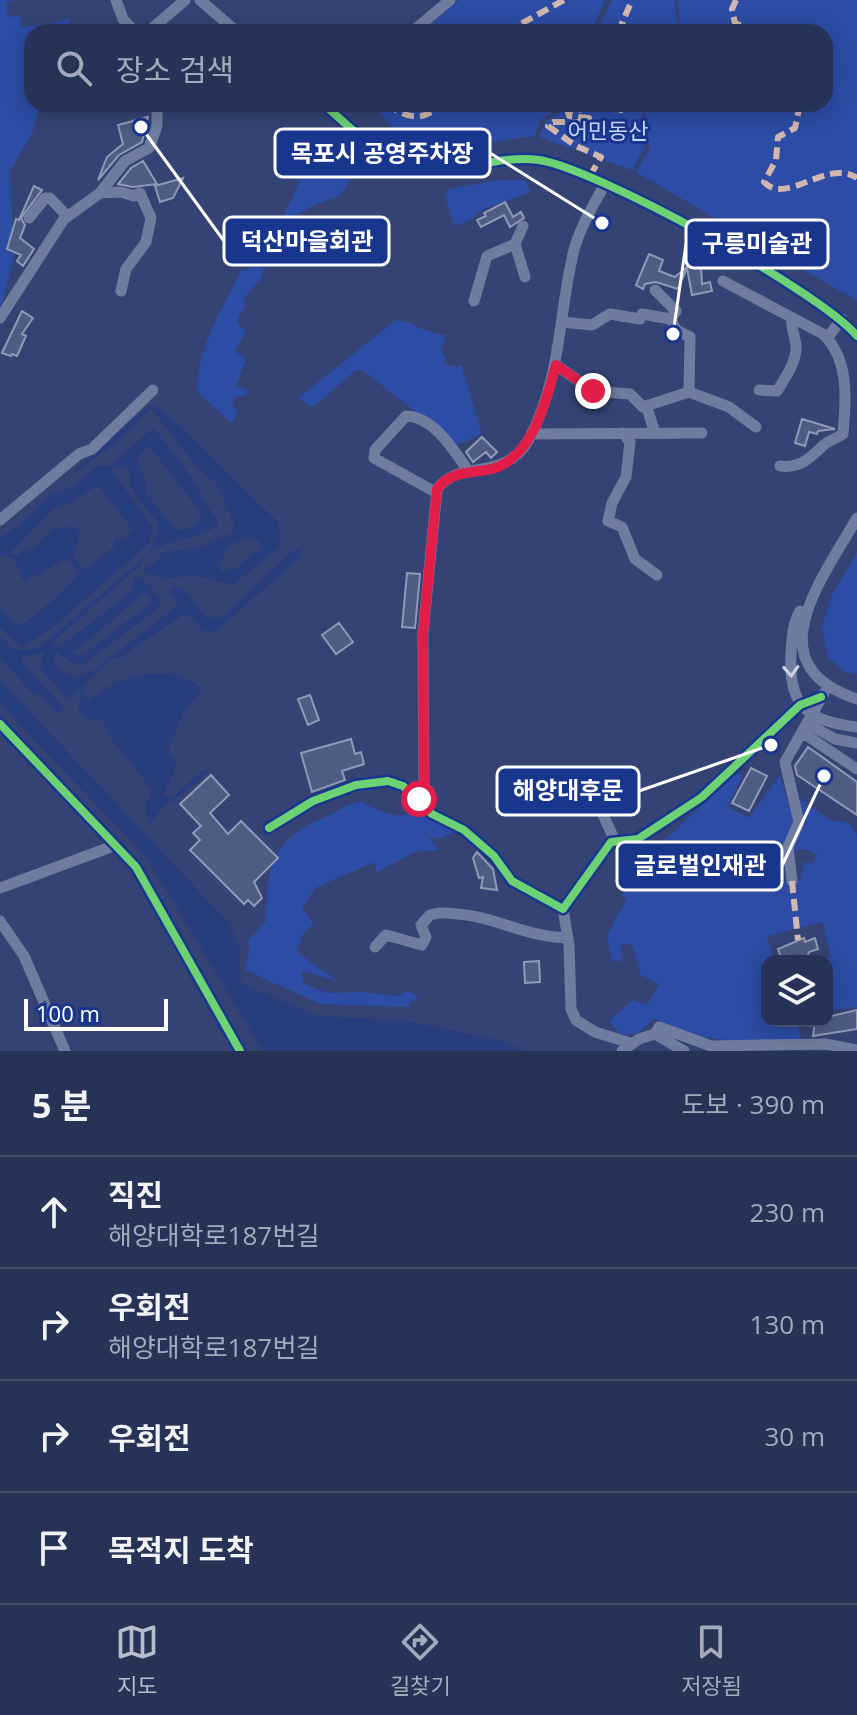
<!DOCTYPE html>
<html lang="ko">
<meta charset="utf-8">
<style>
:root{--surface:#273257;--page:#333e61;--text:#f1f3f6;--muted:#a4aaba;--line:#434d6d;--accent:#b8bdce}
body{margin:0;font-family:"Open Sans","Noto Sans KR",sans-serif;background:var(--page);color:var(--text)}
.controls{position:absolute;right:24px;bottom:24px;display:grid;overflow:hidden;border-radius:16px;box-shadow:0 4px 20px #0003}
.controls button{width:72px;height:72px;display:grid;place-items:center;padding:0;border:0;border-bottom:2px solid var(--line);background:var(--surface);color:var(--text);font:40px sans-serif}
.scale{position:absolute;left:24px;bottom:20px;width:144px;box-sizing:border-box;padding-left:8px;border:4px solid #fff;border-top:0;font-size:22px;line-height:28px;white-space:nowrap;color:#fff;-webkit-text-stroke:6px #19368f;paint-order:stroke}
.stop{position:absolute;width:24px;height:24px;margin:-18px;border:6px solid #e11d48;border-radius:50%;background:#fff}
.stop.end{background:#e11d48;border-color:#fff;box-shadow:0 2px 8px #0008}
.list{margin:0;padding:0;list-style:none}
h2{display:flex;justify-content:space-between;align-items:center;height:104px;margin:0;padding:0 32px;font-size:34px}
h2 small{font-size:26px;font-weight:400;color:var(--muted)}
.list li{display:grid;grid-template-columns:52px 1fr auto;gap:24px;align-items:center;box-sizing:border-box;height:112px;padding:0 32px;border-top:2px solid var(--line)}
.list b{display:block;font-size:30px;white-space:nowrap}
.list p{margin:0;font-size:26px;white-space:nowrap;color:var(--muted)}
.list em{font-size:26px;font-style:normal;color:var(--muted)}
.icon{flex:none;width:44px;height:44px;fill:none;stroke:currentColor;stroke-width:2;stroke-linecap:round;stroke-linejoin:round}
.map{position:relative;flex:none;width:857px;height:1051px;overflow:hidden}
.search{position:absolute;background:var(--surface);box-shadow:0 4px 20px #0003;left:24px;right:24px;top:24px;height:88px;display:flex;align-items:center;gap:20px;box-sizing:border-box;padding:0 28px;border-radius:24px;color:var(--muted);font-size:30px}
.sheet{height:552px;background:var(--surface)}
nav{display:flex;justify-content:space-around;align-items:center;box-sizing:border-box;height:112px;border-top:2px solid var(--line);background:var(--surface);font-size:22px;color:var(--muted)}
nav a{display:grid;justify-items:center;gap:4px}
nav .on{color:var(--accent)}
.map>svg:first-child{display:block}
.green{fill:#2c4ca5}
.water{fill:#283d7e;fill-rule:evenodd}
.building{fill:#4e5b82;stroke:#9099b6;stroke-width:2}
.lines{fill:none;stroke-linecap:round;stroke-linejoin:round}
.minor{stroke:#707c9f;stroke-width:11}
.quiet{stroke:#d1b7ad;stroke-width:6;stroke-dasharray:12 6;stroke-linecap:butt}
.cycleway-casing{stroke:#19368f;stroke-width:13}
.cycleway{stroke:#6cd273;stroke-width:8}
.oneway{stroke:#cdd1dd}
.route{stroke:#e11d48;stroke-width:10}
.labels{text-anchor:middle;stroke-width:6;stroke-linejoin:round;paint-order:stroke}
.park-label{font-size:22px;fill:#ccd8fb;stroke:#19368f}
.leader{fill:none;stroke:#fff;stroke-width:3}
.callout-dot{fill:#fff;stroke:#19368f;stroke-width:3}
.callout{fill:#19368f;stroke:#fff;stroke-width:3}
.callout-label{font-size:24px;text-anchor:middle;font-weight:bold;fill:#fff}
</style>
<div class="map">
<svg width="857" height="1051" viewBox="0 0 857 1051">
<rect width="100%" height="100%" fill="#344374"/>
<path class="green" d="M0,0H17L6,2L8,17L20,16L21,28C39,23 53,26 69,17L72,32H32V104H40L33,131L10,171L14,257L0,311Z
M459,0H605L591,32H422Z
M612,0H674L678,32H597Z
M678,0H857V301L636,172L651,146L640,138L639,126L651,104H825V32H681Z
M374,104H567L540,120L535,136L431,149L398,136Z
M573,104H647L637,127V139L645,146L632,170L539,137L545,122Z
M343,152L359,166L340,196C319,201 302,213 281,222L304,171Z
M498,180H525L531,192L477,212L473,219L454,226L445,196L449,189Z
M258,266L264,268L261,278L243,300L245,306L237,321L246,333L235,351L246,359L236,386L248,390L246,395L234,397L232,404L238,413L231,423L198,392C196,348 222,310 241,271Z
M396,320C415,323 426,333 446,335L441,352L445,357L444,364L457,367L461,364L482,434L457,445L364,371L356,370L313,407L298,398Z
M857,553V674L846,672L828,658L822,626L832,595Z
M737,773L743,776L727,807L749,818L780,775L795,825L784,843L785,862L780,873L784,883L802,878L803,863H813L817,854L806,849L793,851L792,847L803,817L798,797L830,820L849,823L857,835V1007L827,1011V961H817L831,957L822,922L767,936L774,961H767V1021H798L800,1040L748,1042L693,1036L654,1018L639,1033L621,1035L609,1021L633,1000L647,1005L659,984L641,975L632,945L621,944L622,961H612L607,935L627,899L622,895L651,852Z
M359,802C381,809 398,824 418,809L460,830L437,839L422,834L430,838L439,850L415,852L377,872L374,862L315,888L302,909L314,923L303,934L297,952L337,981L304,971L301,973L304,984L328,993L360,992L398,996L406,991L416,995L418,1001H410L408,1007L321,1004L245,970L250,947L248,941L266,921C267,865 272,840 325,817C338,812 345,804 359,802Z"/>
<path class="water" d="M151,404L172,419L278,522L281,541L277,549L233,585L194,575L163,579L145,572L144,568L156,562L163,552L201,547L232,533L235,526L216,483L200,471L151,408L111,447L67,477ZM247,537L259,541L261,548L236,568L222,573L219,568L228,547Z
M153,428L184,466L219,524C197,544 149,536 139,569L132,572L54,641L52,645L61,646L132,591L134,579L139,577C149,584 159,593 161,606L82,665L71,662L57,652L52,658L59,670L77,678L94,670L176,607L178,604L169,591L176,587L184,590L206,617L221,618L290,553L301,548L300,557L215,632L203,631L193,617L183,615L121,657L112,659L83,685L86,698L91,701C115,674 173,662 202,689L182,715L168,750L177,764L163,796H174L202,771H209L175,800L166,803L150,824L145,806L152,791C138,767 110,745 103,721L85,718L79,712L80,688L69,700L40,668L44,655L42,652L23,657L21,661L65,709L55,713L41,694L31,692L0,657V636L15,651L33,649L46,642L150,552C169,513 149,521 132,489C129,483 132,478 129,470L124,466L111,470L153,527L149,543L52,628L22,647L0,627V607L15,624H23C43,610 61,593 79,574L71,562L64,560L24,582C17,574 23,560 1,555L0,559V538L18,526L51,494L71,488L98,465L109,467ZM150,447L199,510L202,520L183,531L176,530L146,493V480L137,461L145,448ZM98,485L132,529L125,540L114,537V547L84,570L73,557L80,532L73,526L53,529L34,549H26L16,556L10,553L56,507H63ZM143,594L151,597L150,604L84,654H72Z
M0,680L228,922L240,947L239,976L243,984L318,1016L409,1021L505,1042L525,1051H263L146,857L0,704Z"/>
<path class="building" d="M148,117L142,142L119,155L98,180L107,157L123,144L118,125Z
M143,161L157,184L133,187L118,184L131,168Z
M183,178L173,198L160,202L155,186Z
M34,186L42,190L21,218L25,225L20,238L34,249L23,266L17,261L21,255L7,249L16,219L19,220Z
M505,202L513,217L521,212L524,218L510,227L504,215L481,227L477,220L486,216L484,213Z
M649,254L663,260L659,271L675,277L694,261L701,267L702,284L710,282L712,291L692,295L687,268L678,289L656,282L645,284L643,289L636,285Z
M22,311L33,318L22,334L26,336L17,356L12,354L11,356L2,353Z
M802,419L835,429L818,431L817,434L809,432L805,446L795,443Z
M482,437L497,452L491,458L486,452L473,462L466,452Z
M407,573L420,574L415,628L402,627Z
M339,623L353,642L336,654L322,635Z
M310,695L319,720L308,725L298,699Z
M351,739L355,754L361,752L364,764L342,771L345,780L312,792L301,753Z
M808,747L857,782V815L797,775L795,766Z
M751,768L767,776L749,811L732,803Z
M211,775L229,795L210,813L228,834L241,821L278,858L254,882L262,898L254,906L248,900L244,904L190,850L200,840L193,833L201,826L180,804Z
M477,852L493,869L497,890L481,888L483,877L479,878L473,858Z
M804,938L805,942L815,938L818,949L809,952L806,961H790L788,956L781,958L778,949Z
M539,961L540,982L525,983L524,962Z
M857,1010V1029L813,1036L815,1021H827V1017Z"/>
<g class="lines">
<path class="minor" d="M116,0L123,19L135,32
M200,0L237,32
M148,32L185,0
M412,32L450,0
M323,104C350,126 387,167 424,171C460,174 499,154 539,160C595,168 821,292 857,336
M100,193L121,192L134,196L140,193L151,218L146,242L126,269L121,291
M29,218L45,198H50L67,216
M515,244L525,277
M723,281L823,334C850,360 846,401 843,434C837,438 830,440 825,444C810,457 802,469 780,466
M655,290L676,311L671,319L676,330L690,337L689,392
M474,301L487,256L515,244L523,226
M0,318L64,219L100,193L125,161L149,148L157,126V104
M562,322L592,325L610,314L640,319L642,314L671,319
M827,338L842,319
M556,365L593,391L630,394L643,407L689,392L729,407L756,427
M759,390L777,391C784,380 795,364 796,350C797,338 790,330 792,318
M647,408L655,433
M623,433L630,442L626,477L612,503L608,521L622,527L635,559L657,575
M531,434L702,433
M437,493L374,458L375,450L406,416C435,417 454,451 469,472
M857,518C823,578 753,665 857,699
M0,520L79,454L92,449L153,390
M800,611C792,625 792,639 791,654C788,706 807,721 857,727
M0,724L136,867L240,1051
M808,724L835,739L857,743
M803,733L857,769
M599,794L600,808L615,841
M424,807L423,633L437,489C460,458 505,483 529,439C562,377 558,315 574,250C580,227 594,204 605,184
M269,828L313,801L356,785L388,781L403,786L432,814L464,830L494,856L512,881L563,909
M792,881L788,847L799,822L785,762L824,693
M0,888L116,845
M563,909L611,842L638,839L702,797L800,705L821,697
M563,909L569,945L571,1009L576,1020L595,1032L630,1043
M0,921L24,956L65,1051
M375,947L386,935L422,945L426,937L421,925L430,915L439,913C490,912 521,937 568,938
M655,1034L659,1027L711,1046L826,1044L857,1050
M622,1051L639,1039L655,1034L684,1051"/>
<path class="quiet" d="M736,0L732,9L735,23L755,32
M506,32L564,0
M627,32L622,23L632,0
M387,104C406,118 423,123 441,104
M800,104L795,128L778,137L776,160L764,182C786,206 828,158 857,178
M590,176L601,157L576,146L548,126L553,122H582L589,118L569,116L568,112L607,104L621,110V104
M792,881L798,940"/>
<g class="cycleway-casing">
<path id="cycleway" d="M323,104C350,126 387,167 424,171C460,174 499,154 539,160C595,168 821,292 857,336
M0,724L136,867L240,1051
M269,828L313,801L356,785L388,781L403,786L432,814L464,830L494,856L512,881L563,909L611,842L638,839L702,797L800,705L821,697"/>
</g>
<use href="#cycleway" class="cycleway"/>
</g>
<defs><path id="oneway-chevron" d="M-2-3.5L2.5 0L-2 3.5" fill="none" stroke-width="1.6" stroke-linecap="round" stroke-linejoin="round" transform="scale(2)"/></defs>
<use class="oneway" href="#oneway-chevron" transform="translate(791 671) rotate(87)"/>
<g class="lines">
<path class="route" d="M419,799L424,807L423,633L437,489C450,472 468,473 487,470C531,463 546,402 556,365L593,391"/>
</g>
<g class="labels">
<g class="park-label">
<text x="608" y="139">어민동산</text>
</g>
</g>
<path class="leader" d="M602 223L490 153M141 127L224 241M673 334L686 244M771 745L639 791M824 776L782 866"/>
<g class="callout-dot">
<circle cx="602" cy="223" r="8"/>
<circle cx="141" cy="127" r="8"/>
<circle cx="673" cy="334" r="8"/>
<circle cx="771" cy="745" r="8"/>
<circle cx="824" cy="776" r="8"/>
</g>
<g class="callout">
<rect x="275" y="129" width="215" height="48" rx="8"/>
<rect x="224" y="217" width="165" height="48" rx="8"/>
<rect x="686" y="220" width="142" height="48" rx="8"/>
<rect x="497" y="767" width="142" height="48" rx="8"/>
<rect x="617" y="842" width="165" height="48" rx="8"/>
</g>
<g class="callout-label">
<text x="382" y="162">목포시 공영주차장</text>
<text x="307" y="250">덕산마을회관</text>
<text x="757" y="252">구릉미술관</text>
<text x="568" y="799">해양대후문</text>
<text x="700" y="874">글로벌인재관</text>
</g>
</svg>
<div class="controls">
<button><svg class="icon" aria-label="layers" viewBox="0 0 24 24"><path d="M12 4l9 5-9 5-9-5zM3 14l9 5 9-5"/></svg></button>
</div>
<div class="scale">100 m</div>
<div class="stop" style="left:419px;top:799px"></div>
<div class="stop end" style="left:593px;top:391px"></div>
<div class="search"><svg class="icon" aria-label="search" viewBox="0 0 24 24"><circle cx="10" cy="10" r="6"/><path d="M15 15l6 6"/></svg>장소 검색</div>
</div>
<section class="sheet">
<h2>5 분<small>도보 · 390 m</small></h2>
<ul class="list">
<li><svg class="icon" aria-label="ahead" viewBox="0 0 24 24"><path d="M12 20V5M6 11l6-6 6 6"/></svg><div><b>직진</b><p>해양대학로187번길</p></div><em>230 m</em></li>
<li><svg class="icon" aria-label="right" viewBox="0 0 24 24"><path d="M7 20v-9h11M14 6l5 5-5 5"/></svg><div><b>우회전</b><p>해양대학로187번길</p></div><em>130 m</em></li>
<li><svg class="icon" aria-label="right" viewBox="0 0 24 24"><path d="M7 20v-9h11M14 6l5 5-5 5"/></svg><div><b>우회전</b></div><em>30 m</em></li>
<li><svg class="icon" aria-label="arrive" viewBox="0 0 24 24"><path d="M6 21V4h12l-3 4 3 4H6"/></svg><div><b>목적지 도착</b></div></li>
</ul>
</section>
<nav>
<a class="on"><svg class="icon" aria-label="map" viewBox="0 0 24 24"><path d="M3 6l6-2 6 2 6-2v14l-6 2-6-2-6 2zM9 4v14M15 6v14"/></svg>지도</a>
<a><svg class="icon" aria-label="directions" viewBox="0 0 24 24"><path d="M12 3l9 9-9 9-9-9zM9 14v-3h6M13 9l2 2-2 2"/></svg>길찾기</a>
<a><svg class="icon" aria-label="saved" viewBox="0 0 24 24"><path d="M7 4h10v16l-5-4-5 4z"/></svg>저장됨</a>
</nav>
